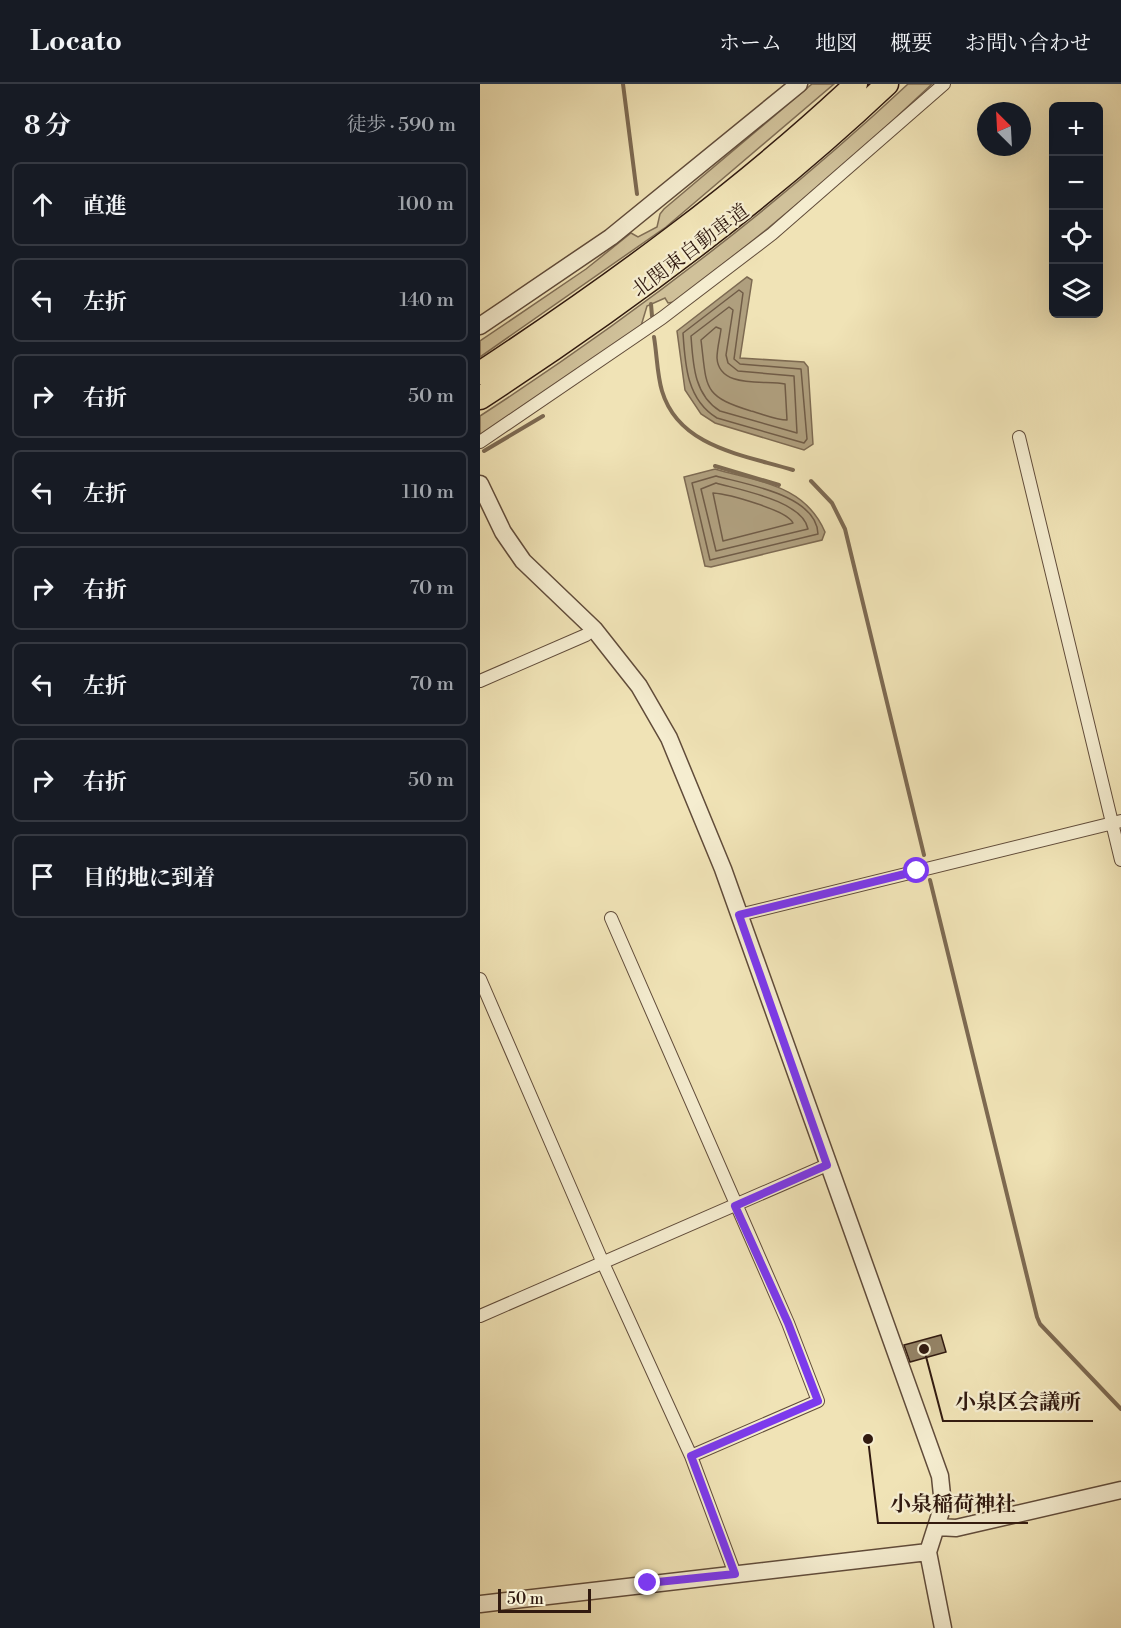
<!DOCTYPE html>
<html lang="ja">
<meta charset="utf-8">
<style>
:root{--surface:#171b24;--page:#20242c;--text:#f1f3f6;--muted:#9ea1a6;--line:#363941}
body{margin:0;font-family:"Libre Bodoni","Noto Serif JP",serif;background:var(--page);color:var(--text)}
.controls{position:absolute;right:18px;top:18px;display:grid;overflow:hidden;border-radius:9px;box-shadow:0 6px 24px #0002}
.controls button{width:54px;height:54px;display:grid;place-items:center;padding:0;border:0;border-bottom:2px solid var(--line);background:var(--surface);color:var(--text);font:30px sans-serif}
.compass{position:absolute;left:497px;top:18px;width:54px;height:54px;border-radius:50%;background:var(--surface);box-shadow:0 6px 24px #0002;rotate:336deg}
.scale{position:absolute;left:18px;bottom:15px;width:93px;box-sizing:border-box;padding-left:6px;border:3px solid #311a10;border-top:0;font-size:16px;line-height:21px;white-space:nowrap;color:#311a10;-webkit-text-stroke:4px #f5edd0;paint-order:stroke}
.stop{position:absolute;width:18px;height:18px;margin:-14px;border:4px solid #7c3aed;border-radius:50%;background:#fff}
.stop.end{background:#7c3aed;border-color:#fff;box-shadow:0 2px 6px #0008}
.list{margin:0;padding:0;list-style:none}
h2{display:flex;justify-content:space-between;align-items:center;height:78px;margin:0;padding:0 24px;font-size:26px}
h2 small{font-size:20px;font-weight:400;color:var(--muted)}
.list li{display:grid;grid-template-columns:39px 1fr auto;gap:18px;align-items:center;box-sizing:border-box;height:84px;margin:0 12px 12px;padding:0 12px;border:2px solid var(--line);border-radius:9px}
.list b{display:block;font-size:22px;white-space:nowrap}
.list em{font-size:20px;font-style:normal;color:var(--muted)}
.icon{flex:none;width:33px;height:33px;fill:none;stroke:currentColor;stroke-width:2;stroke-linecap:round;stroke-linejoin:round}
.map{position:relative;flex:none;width:641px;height:1544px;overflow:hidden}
header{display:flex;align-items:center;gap:36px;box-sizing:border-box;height:84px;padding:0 30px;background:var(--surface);border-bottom:2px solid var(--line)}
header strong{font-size:28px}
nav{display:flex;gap:33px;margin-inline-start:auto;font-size:21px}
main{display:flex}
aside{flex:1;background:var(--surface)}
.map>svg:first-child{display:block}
.green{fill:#d0c19a;stroke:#806e55;stroke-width:1.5}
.water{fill:#af9f7e;stroke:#7d6a52;stroke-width:1.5}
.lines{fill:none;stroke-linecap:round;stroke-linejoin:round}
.shore{stroke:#705c47;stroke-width:1.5}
.stream{stroke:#7d6a52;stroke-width:4}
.building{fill:#948366;stroke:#311a10;stroke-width:1.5}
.minor-casing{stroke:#614c3a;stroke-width:14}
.tertiary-casing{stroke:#614c3a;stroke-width:19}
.motorway-casing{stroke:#311a10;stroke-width:25}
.minor{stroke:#f5edd0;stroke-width:12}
.tertiary{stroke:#f5edd0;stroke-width:16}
.motorway{stroke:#f0e3b6;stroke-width:22}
.route{stroke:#7c3aed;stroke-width:8}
.labels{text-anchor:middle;stroke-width:4.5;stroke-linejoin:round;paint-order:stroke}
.street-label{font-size:20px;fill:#311a10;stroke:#f5edd0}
.leader{fill:none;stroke:#311a10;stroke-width:2}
.callout-dot{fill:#311a10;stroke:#f5edd0;stroke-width:2}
.callout-label{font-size:21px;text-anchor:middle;font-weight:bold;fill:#311a10;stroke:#f5edd0;stroke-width:4.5;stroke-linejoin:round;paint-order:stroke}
</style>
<header>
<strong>Locato</strong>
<nav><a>ホーム</a><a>地図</a><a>概要</a><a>お問い合わせ</a></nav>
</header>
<main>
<aside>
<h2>8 分<small>徒歩 · 590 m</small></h2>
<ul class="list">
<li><svg class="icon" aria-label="ahead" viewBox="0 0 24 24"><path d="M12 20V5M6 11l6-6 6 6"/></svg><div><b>直進</b></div><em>100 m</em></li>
<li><svg class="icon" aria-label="left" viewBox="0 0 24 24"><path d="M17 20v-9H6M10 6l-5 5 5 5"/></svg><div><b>左折</b></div><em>140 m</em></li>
<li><svg class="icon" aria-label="right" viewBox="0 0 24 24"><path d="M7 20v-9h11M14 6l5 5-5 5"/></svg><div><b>右折</b></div><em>50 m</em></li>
<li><svg class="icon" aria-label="left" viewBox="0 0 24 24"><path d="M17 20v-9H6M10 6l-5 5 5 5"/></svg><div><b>左折</b></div><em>110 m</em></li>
<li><svg class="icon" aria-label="right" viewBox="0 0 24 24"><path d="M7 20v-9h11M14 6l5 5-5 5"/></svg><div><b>右折</b></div><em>70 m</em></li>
<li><svg class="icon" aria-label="left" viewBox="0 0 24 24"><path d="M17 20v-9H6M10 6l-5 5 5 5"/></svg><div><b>左折</b></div><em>70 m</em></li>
<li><svg class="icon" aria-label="right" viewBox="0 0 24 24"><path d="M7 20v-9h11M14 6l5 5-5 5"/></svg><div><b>右折</b></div><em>50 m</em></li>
<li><svg class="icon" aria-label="arrive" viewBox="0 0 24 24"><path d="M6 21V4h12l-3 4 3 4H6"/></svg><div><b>目的地に到着</b></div></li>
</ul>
</aside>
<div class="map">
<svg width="641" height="1544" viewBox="0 0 641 1544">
<rect width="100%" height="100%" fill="#f0e3b6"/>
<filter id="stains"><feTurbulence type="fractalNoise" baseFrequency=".00333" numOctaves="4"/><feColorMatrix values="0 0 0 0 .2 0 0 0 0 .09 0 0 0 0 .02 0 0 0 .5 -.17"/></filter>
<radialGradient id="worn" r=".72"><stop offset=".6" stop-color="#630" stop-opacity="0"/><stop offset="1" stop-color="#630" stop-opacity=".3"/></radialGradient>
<path class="green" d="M332,0H354L186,143L0,273V257L106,185L151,149L158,153L177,143L180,130L184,125Z
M428,0H452C370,78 284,150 194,218L188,219L185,214L167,222L161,242L0,352V332C152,233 295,124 428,0Z"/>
<path class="water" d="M267,193L272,196L260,274L324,278L328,283L333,360L324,366L235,339L221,330L205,306L197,247Z
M235,385C279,398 325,401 345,448L342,456L231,483L225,482L204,393Z"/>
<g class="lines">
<path class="shore" d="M259,206L263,209L254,275L260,280L321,285L327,355L324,359L237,334C207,316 205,281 203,249Z
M249,223L253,226L246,271L248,279L258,287L314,292L317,349L240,327C214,311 213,280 211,252Z
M236,243L241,245C240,254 237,264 237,274C239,305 284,296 305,300L307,336C296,336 283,330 271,327C222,312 227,304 221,256Z
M236,392C265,400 337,411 338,450L230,476L212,399Z
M236,399C260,406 323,417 328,445L236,467L221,405Z
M233,409C248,410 307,426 313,439L243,457Z"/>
<path class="stream" d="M143,0L157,110
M171,220L172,232
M174,253C177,271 177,290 182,307C199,364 265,371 313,386
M4,367L63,332
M235,382L299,401
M331,397L352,419L365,445L444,771
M450,796L557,1233L560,1240L641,1325"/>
</g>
<path class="building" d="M461,1251L466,1268L430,1278L424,1261Z"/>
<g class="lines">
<g class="minor-casing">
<path id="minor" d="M539,353L641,776
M0,358L182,234L292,150L464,0
M0,597L106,551L114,545
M259,831L641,737
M131,834L308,1239L338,1317L211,1372
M0,895L123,1179L211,1372L255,1490
M0,1232L347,1081"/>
</g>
<g class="tertiary-casing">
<path id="tertiary" d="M0,242L131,153L319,0
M0,400L23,448L43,477L114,545L159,602L189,654L243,785L460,1392L463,1421L448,1468L463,1544
M457,1443L476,1444L641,1406
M0,1520L448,1468"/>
</g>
<g class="motorway-casing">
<path id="motorway" d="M0,289C132,202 261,108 376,0
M0,314C144,220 282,118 407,0"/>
</g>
<use href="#minor" class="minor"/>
<use href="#tertiary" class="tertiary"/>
<use href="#motorway" class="motorway"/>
</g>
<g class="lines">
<path class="route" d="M168,1499L255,1490L211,1372L338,1317L308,1239L255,1122L347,1081L259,831L437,787"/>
</g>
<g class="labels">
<g class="street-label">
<text transform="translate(210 166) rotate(-37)" y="7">北関東自動車道</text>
</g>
</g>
<path class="leader" d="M444 1265L463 1337H613M388 1355L398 1439H548"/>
<g class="callout-dot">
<circle cx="444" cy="1265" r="6"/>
<circle cx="388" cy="1355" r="6"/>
</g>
<g class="callout-label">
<text x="538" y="1325">小泉区会議所</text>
<text x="473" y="1427">小泉稲荷神社</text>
</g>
<rect width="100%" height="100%" filter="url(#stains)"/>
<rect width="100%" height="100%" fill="url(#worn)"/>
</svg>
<div class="controls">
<button>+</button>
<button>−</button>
<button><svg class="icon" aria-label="locate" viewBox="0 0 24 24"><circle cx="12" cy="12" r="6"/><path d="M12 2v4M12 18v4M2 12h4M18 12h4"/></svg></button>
<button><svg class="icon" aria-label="layers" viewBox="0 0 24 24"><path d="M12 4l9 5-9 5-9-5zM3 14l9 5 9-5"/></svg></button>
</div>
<svg class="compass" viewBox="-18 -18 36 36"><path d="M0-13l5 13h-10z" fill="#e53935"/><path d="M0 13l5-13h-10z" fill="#9ea1a6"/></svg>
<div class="scale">50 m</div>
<div class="stop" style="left:437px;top:787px"></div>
<div class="stop end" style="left:168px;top:1499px"></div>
</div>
</main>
